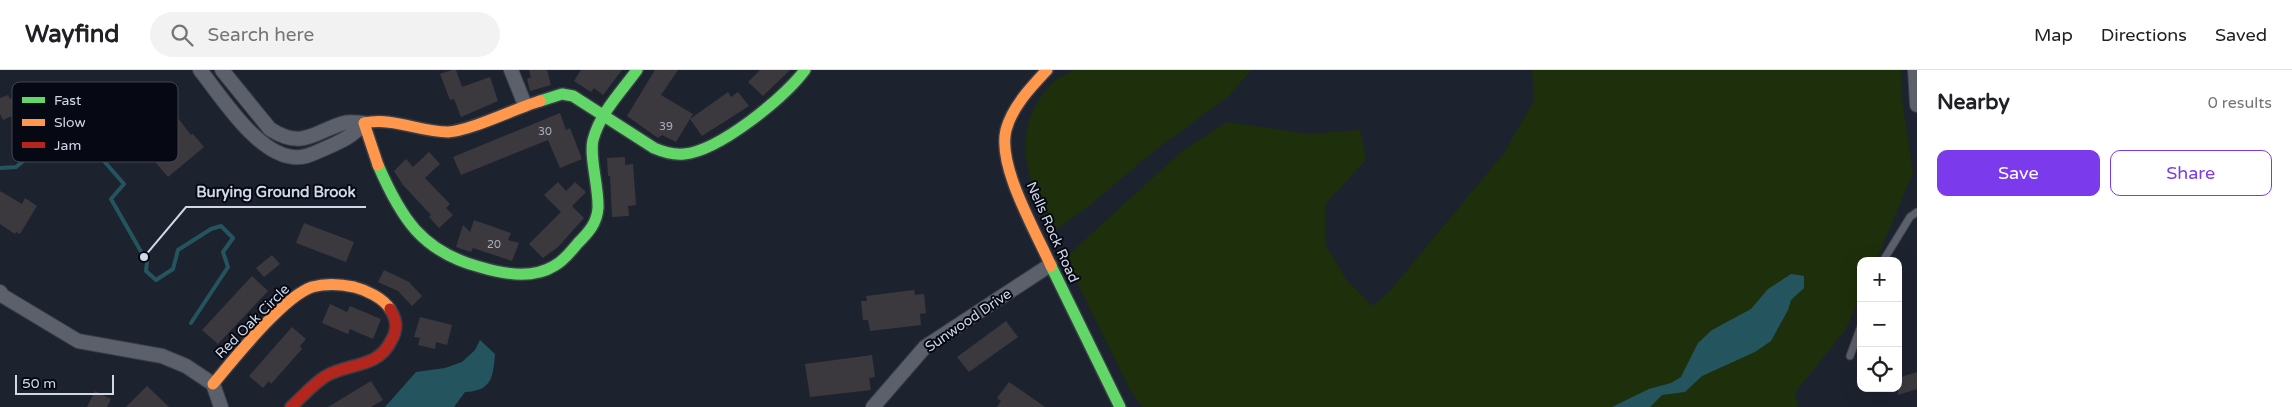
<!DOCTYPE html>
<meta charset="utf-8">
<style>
:root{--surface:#fff;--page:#f2f2f2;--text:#202124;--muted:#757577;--line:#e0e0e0;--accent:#7c3aed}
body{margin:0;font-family:"Varela Round",sans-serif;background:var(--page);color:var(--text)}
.controls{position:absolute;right:15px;bottom:15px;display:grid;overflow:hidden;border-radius:10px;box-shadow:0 5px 20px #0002}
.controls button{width:45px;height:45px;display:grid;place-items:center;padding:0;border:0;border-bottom:1px solid var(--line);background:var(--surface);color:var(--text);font:25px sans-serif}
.scale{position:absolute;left:15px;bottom:12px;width:99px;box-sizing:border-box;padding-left:5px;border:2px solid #d1d8e8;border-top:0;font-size:14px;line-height:18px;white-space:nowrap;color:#d1d8e8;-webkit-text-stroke:4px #060913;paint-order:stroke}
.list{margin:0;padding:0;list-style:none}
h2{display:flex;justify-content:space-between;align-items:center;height:65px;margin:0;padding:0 20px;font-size:21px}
h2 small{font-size:16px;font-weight:400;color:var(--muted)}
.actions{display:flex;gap:10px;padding:15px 20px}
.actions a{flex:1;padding:11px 0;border:1px solid var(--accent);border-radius:10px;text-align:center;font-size:18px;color:var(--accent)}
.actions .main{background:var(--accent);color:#fff}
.icon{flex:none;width:28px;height:28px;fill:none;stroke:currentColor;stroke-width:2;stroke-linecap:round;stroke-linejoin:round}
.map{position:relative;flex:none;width:1917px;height:337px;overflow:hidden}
header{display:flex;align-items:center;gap:30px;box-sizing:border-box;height:70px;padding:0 25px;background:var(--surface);border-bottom:1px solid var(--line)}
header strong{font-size:24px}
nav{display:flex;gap:28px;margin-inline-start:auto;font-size:18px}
.search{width:350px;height:45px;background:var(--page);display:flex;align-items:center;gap:12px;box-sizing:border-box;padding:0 18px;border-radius:28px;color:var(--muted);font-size:19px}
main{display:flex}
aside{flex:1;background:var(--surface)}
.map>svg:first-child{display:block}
.green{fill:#1e2f0b}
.water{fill:#24555f}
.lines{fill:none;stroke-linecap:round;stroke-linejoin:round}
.stream{stroke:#24555f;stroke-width:4}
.building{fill:#3c393e}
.lane-casing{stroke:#393d48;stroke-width:9}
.street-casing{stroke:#393d48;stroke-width:16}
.fast-casing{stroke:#393d48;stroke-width:14}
.slow-casing{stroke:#393d48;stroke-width:14}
.jam-casing{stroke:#393d48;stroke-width:14}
.lane{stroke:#5c606a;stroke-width:7}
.street{stroke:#5c606a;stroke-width:14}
.fast{stroke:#63d668;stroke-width:11}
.slow{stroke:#ff974d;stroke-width:11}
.jam{stroke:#b3261e;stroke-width:11}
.labels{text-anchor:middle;stroke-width:4;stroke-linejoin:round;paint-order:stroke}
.number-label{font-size:11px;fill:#acb0be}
.street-label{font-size:14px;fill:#d1d8e8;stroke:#060913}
.key{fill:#060913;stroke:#434753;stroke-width:1}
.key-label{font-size:14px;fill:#d1d8e8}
.leader{fill:none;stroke:#d1d8e8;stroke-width:2}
.callout-dot{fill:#d1d8e8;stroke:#060913;stroke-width:2}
.callout-label{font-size:15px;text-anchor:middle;font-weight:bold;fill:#d1d8e8;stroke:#060913;stroke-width:4;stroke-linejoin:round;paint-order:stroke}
</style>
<header>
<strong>Wayfind</strong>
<div class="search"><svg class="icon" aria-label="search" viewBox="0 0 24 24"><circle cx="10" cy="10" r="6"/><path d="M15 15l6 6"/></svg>Search here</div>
<nav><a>Map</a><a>Directions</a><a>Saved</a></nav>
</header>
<main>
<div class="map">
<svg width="1917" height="337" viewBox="0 0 1917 337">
<rect width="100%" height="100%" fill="#1d222f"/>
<path class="green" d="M1074,0H1251L1229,26L1150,84L1088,137L1057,159L1047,155C1027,104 1009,61 1051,14C1057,8 1067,4 1074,0Z
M1532,0H1901L1902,29L1913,103L1876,191H1861V225L1846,259L1795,323L1798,337H1142L1130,320L1065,188L1181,82L1227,52L1310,64L1360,60L1366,90L1325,134V174L1348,212L1373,236L1389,222L1504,83L1534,31Z"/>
<path class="water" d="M1791,204L1804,206V218L1791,230L1788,240L1771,271L1755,282L1702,306L1685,322L1662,325L1650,337H1612L1649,319L1671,313L1681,307L1698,273L1712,260L1751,239L1768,219Z
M480,270L495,284C493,307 492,321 465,322L454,337H385L416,302L445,298L462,292L475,280Z"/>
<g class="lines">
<path class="stream" d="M0,98L16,97L32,84L65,81L79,87L103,90L124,114L111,129L147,192L146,201L156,210L173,199L178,180L211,159L221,156L233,168L223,182L228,197L191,253"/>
</g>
<path class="building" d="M452,0H456L462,17L490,7L498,31L461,47L454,29L450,30L440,4Z
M529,0H547L551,15L530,21L527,9L531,7Z
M581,0H622L603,25L594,18L591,22L574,11Z
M655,0H678L661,25L693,44L676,72L662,65L658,68L627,46Z
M760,0H790L763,26L748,12Z
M728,22L731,27L738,22L749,36L702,66L690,49Z
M8,25L10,29L14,27L21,42L3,50L0,44V28Z
M161,26L191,65L193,64L204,77L168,107L156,93L158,91L125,55Z
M560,43L566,60L570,58L582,89L560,98L548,70L461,105L453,87Z
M429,82L440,94L425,108L450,134L446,138L453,145L439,158L429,147L431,145L403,115L394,101L406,89L413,97Z
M625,87V95L633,94L636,135L628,136L629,146L612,147L610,106H608L607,88Z
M558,112L566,121L575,112L586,122L572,136L584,148L558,177L543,188L529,174L561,142L544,125Z
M0,121L22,134L25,128L37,136L20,164L16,162L15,164L0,154Z
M474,150L511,163L508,170L519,173L512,191L473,178L471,182L456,177L463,155L470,162Z
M304,153L354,172L346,192L296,173Z
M272,185L280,194L264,207L256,198Z
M384,200L409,212L422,226L412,236L398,221L378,212Z
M252,206L268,221L218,274L202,260Z
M914,220L915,225L924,224L926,243L920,244L921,255L870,261L868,250H863L861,231H867L866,226Z
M330,234L347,242L350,236L381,249L373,269L350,259L348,264L322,253Z
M420,247L452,255L447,275L436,272L435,279L418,275L420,268L414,267Z
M1006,251L1018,267L969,302L957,287Z
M292,257L306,269L300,276L302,279L271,314L269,311L263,318L249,306Z
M872,285L875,307L869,308L871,320L810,327L805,294Z
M1917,302V319L1898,325V308Z
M371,311L383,330L371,337H328Z
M1009,312L1045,337H997L1001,331L997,328Z
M147,316L169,337H126Z
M95,321L111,329L107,337H87Z"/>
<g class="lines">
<g class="lane-casing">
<path id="lane" d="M1883,191L1910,147L1917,142
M1850,286L1861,256"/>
</g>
<g class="street-casing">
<path id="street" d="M200,0C221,26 257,84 293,87C305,89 316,82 326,78C342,71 353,66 364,53
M222,0L270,59C303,80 313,62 344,53C350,51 358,53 364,53
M511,0L525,35
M1915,0L1917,35
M0,222L3,226L78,271L162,286L186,296L213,314L221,337
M873,337L925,277L1050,195"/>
</g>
<g class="fast-casing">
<path id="fast" d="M540,31L562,24L573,26L654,78C663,82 673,85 684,84C719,81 784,28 805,0
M378,95C401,148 422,182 480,197C503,204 533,209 554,196C564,191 571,181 578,173C589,162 597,153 598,138C599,118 589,86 593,70C600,43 621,22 637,0
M1051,196L1120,337"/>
</g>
<g class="slow-casing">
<path id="slow" d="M1047,0C1031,17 1012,37 1006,60C997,96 1036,162 1051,196
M378,95L364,53C394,47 419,62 448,62C470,61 516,38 540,31
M213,314C234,289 283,227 312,217C326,213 340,214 354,217C366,220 383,228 390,239"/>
</g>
<g class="jam-casing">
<path id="jam" d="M291,337C302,327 313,314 326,306C350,292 377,299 391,271C398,259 397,250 390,239"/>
</g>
<use href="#lane" class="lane"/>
<use href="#street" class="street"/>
<use href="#fast" class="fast"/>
<use href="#slow" class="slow"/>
<use href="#jam" class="jam"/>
</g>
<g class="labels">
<g class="number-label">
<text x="666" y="60">39</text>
<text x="545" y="65">30</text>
<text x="494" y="178">20</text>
</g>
<g class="street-label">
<text transform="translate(1053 162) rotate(66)" y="5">Nells Rock Road</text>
<text transform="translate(968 250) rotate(-34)" y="5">Sunwood Drive</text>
<text transform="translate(252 251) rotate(-45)" y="5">Red Oak Circle</text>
</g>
</g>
<rect x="12" y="12" width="166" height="80" rx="8" class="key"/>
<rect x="22" y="27" width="23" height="6" fill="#63d668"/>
<rect x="22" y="49" width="23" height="7" fill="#ff974d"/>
<rect x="22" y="72" width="23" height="6" fill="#b3261e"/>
<g class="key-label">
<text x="54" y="35">Fast</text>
<text x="54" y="57">Slow</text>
<text x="54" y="80">Jam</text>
</g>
<path class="leader" d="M144 187L186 137H366"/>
<circle class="callout-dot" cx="144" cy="187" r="5"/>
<g class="callout-label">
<text x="276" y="127">Burying Ground Brook</text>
</g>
</svg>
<div class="controls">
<button>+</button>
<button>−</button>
<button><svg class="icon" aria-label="locate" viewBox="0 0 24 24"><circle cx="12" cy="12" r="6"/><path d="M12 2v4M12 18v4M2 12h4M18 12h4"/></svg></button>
</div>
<div class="scale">50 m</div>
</div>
<aside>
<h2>Nearby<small>0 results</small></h2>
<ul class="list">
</ul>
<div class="actions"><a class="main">Save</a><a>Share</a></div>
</aside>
</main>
